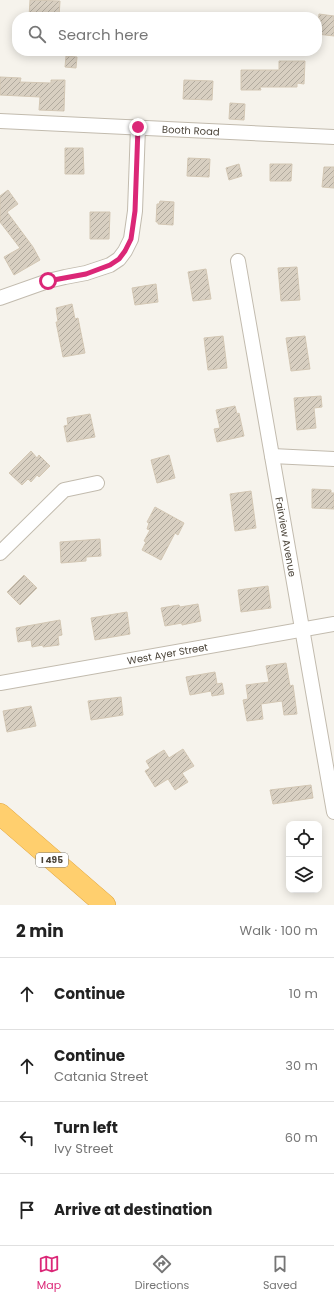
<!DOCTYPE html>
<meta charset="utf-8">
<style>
:root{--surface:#fff;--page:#f6f6f6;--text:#222;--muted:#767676;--line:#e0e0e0;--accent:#db2777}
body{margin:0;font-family:Poppins,sans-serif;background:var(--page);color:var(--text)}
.controls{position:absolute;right:12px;bottom:12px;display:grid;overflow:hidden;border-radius:8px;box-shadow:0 2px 10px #0003}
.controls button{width:36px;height:36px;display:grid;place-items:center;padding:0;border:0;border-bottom:1px solid var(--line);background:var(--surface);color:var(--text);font:20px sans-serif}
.stop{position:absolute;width:12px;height:12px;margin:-9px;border:3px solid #db2777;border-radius:50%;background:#fff}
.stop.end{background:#db2777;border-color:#fff;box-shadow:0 1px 4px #0008}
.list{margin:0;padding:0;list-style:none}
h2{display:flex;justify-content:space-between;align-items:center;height:52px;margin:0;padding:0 16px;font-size:17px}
h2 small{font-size:13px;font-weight:400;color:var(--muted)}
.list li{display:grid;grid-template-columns:26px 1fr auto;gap:12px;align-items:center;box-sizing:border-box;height:72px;padding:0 16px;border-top:1px solid var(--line)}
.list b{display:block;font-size:15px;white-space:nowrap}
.list p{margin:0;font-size:13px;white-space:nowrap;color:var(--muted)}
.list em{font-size:13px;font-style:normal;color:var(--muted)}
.icon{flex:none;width:22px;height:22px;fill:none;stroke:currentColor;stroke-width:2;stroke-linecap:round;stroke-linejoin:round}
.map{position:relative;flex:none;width:334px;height:905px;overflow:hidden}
.search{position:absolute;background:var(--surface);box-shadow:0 2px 10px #0003;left:12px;right:12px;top:12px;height:44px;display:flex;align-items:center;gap:10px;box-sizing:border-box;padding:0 14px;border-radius:16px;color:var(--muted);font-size:15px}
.sheet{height:340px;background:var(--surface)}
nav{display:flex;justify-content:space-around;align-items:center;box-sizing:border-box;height:56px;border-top:1px solid var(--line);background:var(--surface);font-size:11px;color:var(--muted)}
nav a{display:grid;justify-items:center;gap:2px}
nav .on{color:var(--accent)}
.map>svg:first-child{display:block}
.building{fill:url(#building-hatch);stroke:#d3c7b4}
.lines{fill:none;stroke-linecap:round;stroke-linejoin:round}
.minor-casing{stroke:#c2bbae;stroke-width:16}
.highway-casing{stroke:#e0a43c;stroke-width:22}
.minor{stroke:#fff;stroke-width:14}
.highway{stroke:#ffcf6e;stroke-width:21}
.route{stroke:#db2777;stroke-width:5}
.labels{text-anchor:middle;stroke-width:3;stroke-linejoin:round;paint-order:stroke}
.shield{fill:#fff;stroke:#817c74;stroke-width:1}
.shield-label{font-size:9px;font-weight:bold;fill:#4b4439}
.street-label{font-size:10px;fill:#4b4439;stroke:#fff}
</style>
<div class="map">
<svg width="334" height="905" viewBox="0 0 334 905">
<defs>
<pattern id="building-hatch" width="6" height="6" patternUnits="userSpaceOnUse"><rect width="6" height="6" fill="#d8cfc1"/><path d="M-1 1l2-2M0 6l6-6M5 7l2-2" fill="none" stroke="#b1aa9e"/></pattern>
</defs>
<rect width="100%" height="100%" fill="#f6f3ec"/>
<path class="building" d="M30,0L60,1L59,17H29Z
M319,14L334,16V36L317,34Z
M66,56L77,57L76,68L65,67Z
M279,61H305L304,84L297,83V87H260L261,90H241V70H279Z
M0,77L21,78L20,82L51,83V80H65L64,111L39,110L40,97L0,95Z
M184,80L213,81L212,100L183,99Z
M230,103L245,104L244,120L229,119Z
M65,148H83L84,174H65Z
M188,158L210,159L209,177L187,176Z
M239,164L242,176L229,180L226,168Z
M270,164H292L291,181H270Z
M324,167H334V188L322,187Z
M8,190L18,204L7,212L33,247L40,260L14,275L4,257L20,248L0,222V196Z
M160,201L174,202L173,225L158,224V222H156L157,204H159Z
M90,212H110L109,239H90Z
M297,267L300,300L281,301L278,268Z
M206,269L211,299L193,301L188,272Z
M156,284L158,302L135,305L132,288Z
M72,304L75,319L78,318L85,353L63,357L56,322H58L56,308Z
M223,336L227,368L208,370L204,338Z
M305,336L310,369L291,371L286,338Z
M321,396L322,407L314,408L316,428L297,430L294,398Z
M235,406L237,414L239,413L244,436L217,442L214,429L220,428L216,410Z
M90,414L95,437L67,442L64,426L68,425L67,418Z
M31,451L37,458L39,455L50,466L39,477L37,475L31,482L28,479L22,485L9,473Z
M169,455L175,478L157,483L151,460Z
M312,489L331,490V493H334V509L312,508Z
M251,491L256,528L235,531L230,494Z
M155,507L184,523L178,535L175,533L161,560L142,550L146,542L144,541L150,530L147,529L149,523L147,522Z
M100,539L101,556L86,557V561L61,563L60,542Z
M24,575L37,588L20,605L7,592Z
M268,586L271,608L241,612L238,590Z
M198,604L201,621L182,625V623L165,626L161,608L179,605L180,607Z
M127,612L130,634L95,640L91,618Z
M60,620L62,635L58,636L59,645L43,647V645L32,647L31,640L18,642L16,628Z
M286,663L290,686L293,685L297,714L284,715L282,701L261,704L263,719L247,721L243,700L248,699L246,685L269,682L266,666Z
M215,672L217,684L222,683L224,694L212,696L211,691L190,695L186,677Z
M121,697L123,715L91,720L88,701Z
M31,706L36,726L7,732L3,711Z
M183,749L194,766L182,773L188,782L175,790L168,779L155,787L145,771L150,768L146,761L164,750L169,758Z
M311,785L313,798L273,804L270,790Z"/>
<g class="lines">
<g class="minor-casing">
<g id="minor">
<path id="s1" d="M0,121L334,137"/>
<path id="s2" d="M238,261L334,812"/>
<path d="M0,298L48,281L65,277L86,273L110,265L119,259L125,251L131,239L135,211L138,127"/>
<path d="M272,456L334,459"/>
<path d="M0,553L64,490L97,483"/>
<path id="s3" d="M0,683L334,624"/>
</g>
</g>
<g class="highway-casing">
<path id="highway" d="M0,814L105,905"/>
</g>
<use href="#minor" class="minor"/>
<use href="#highway" class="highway"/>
</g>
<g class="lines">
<path class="route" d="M48,281L86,274L110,265L119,259L125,251L131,239L135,211L138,127"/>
</g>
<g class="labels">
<rect class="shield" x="36" y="853" width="32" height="14" rx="3"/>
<g class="shield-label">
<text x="52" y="863">I 495</text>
</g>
<g class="street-label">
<text dy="4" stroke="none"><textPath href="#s1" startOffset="191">Booth Road</textPath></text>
<text dy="4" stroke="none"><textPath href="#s2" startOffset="280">Fairview Avenue</textPath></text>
<text dy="4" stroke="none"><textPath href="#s3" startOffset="170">West Ayer Street</textPath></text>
</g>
</g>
</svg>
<div class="controls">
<button><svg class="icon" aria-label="locate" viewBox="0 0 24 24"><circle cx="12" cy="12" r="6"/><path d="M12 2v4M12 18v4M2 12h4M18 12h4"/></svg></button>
<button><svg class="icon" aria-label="layers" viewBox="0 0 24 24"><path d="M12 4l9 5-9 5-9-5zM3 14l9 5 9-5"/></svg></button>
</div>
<div class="stop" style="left:48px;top:281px"></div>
<div class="stop end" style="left:138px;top:127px"></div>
<div class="search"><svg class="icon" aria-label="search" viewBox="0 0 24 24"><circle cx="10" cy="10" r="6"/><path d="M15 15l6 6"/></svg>Search here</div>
</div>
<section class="sheet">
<h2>2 min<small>Walk · 100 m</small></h2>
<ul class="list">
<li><svg class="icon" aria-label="ahead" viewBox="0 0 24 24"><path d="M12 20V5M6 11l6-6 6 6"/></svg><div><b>Continue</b></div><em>10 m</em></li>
<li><svg class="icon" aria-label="ahead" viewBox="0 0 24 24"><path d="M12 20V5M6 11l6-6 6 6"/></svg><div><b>Continue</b><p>Catania Street</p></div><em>30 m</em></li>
<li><svg class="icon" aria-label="left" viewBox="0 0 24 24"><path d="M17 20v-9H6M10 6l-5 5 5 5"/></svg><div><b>Turn left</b><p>Ivy Street</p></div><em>60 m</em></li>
<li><svg class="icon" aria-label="arrive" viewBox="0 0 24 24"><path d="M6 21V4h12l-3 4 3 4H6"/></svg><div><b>Arrive at destination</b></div></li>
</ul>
</section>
<nav>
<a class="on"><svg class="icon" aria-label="map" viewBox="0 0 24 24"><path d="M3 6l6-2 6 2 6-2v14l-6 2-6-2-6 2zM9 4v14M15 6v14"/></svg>Map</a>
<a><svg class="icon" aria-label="directions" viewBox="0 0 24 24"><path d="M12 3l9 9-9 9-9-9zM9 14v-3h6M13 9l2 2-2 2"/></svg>Directions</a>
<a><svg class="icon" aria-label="saved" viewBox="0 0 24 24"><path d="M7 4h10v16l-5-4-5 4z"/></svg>Saved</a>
</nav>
